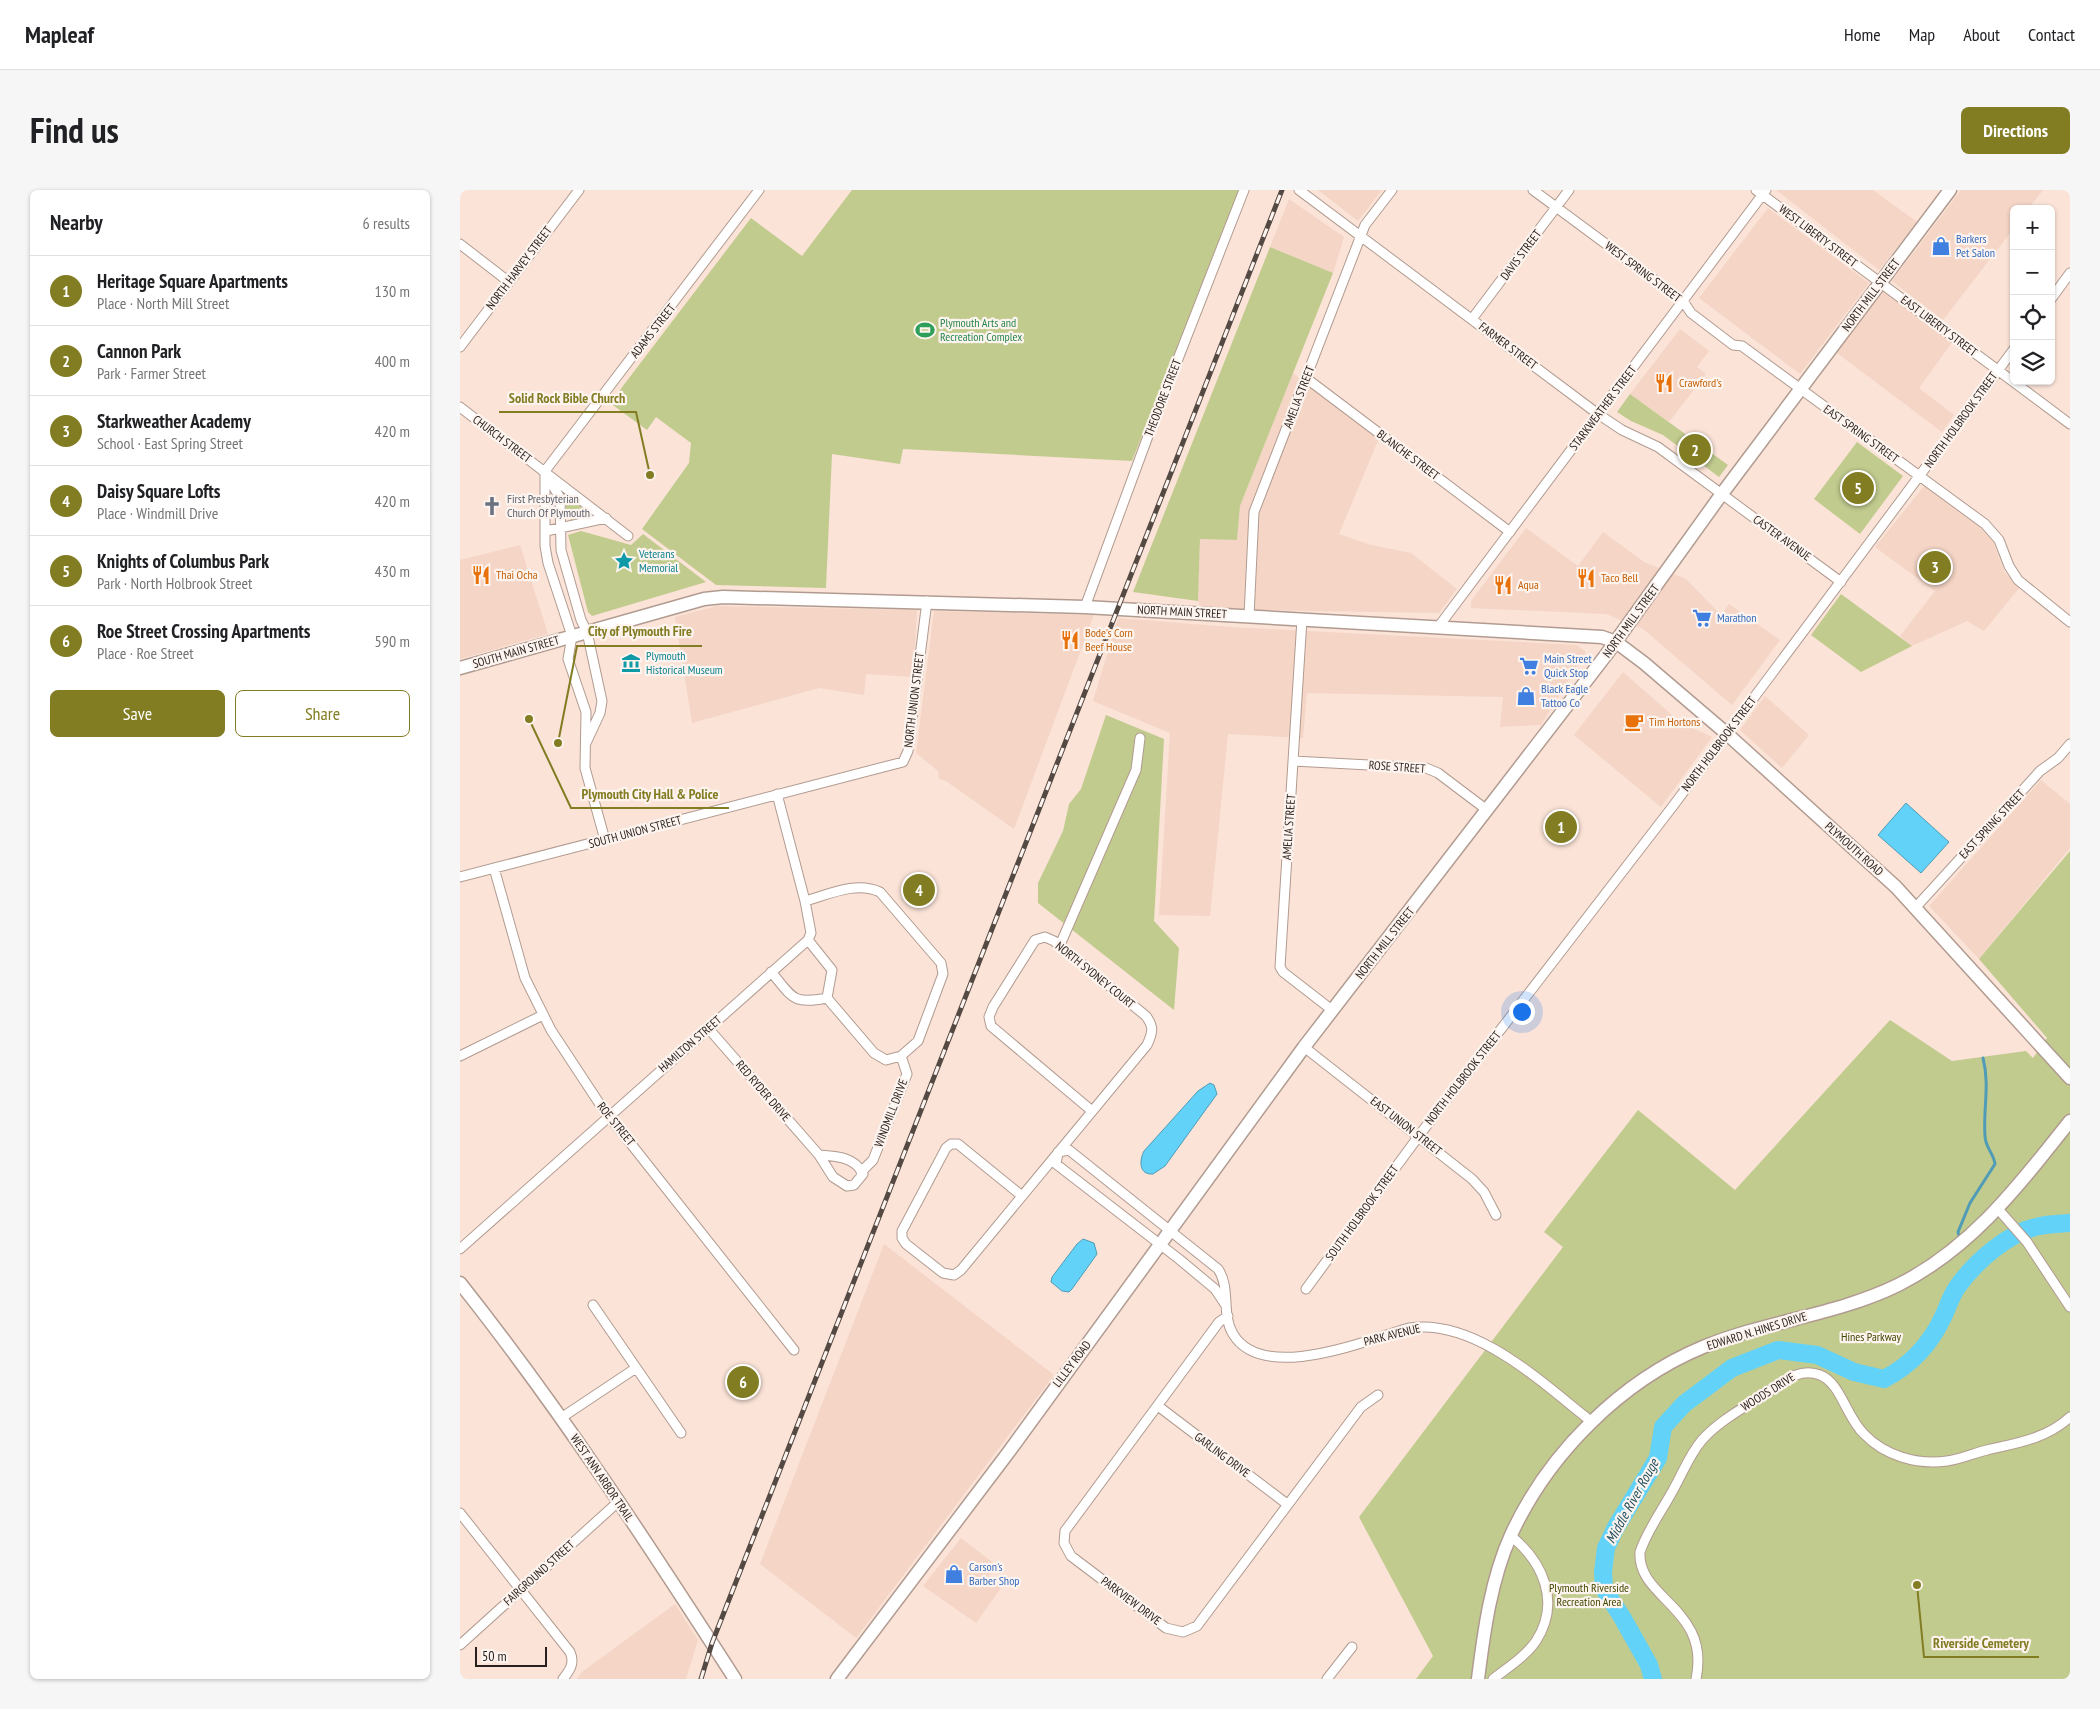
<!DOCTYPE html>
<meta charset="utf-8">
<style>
:root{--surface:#fff;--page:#f6f6f6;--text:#202124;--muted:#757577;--line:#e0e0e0;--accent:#827c22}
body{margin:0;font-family:"PT Sans Narrow",sans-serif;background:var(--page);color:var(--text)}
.controls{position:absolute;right:15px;top:15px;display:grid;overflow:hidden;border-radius:8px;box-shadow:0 1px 4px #0004}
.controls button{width:45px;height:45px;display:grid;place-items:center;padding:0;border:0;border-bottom:1px solid var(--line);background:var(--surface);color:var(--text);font:25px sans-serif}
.scale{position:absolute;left:15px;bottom:12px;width:72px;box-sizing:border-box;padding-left:5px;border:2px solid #271f1b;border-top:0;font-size:14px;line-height:18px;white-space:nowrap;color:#271f1b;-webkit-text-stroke:4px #fdf4ef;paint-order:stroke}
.you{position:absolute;left:1061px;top:821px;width:18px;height:18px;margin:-12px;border:4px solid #fff;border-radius:50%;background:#1a73e8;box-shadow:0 0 0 8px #1a73e833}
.badge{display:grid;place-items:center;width:32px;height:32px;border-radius:50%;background:var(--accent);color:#fff;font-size:16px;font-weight:700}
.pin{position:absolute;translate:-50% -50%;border:2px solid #fff;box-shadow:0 1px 5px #0006}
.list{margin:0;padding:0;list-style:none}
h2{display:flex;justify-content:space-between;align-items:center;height:65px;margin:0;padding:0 20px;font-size:21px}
h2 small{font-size:16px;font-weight:400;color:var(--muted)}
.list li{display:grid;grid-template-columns:32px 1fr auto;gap:15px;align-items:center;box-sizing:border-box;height:70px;padding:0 20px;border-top:1px solid var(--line)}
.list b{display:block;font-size:19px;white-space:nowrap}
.list p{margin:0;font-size:16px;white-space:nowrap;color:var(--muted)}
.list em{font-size:16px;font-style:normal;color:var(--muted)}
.actions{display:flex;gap:10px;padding:15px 20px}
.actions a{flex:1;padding:11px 0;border:1px solid var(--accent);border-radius:8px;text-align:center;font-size:18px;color:var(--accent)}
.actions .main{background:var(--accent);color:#fff}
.icon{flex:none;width:28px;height:28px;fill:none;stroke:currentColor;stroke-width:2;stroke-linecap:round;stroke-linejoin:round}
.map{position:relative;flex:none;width:1610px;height:1489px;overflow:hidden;border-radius:8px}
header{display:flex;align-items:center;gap:30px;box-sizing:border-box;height:70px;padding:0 25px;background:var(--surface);border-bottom:1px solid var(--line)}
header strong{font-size:24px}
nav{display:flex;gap:28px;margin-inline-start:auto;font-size:18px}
.intro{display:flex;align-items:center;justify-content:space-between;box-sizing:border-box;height:120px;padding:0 30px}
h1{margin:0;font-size:35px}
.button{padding:12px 22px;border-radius:8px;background:var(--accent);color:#fff;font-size:18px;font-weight:700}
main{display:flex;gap:30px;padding:0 30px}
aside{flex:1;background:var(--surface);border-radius:8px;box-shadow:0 1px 4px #0004}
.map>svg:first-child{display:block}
.built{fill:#f4d5c6}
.green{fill:#c1cb8e}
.water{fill:#62d2f9;stroke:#509cb6}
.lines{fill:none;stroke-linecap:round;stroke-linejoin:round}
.stream{stroke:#509cb6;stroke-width:3}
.river{stroke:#62d2f9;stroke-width:18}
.street-casing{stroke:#b19b90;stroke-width:11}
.secondary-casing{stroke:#b19b90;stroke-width:15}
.street{stroke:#fff;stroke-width:9}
.secondary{stroke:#fff;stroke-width:12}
.rail-casing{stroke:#554943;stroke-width:5}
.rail{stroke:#fdf4ef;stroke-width:3;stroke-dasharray:9;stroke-linecap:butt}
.labels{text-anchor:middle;stroke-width:4.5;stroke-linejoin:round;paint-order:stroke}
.street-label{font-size:12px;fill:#271f1b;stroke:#fdf4ef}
.shop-label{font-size:12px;fill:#366cbe;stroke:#fdf4ef;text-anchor:start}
.leisure-label{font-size:12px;fill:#27864d;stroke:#fdf4ef;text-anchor:start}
.food-label{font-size:12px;fill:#c56008;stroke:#fdf4ef;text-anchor:start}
.worship-label{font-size:12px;fill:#5b616d;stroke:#fdf4ef;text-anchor:start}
.culture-label{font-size:12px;fill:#0d838f;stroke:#fdf4ef;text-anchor:start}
.park-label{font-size:12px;fill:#414800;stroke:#fdf4ef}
.water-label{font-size:14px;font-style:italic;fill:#205061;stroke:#fdf4ef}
.leader{fill:none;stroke:#827c22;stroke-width:2}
.callout-dot{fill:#827c22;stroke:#fdf4ef;stroke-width:2}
.callout-label{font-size:14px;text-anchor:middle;font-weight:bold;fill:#827c22;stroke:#fdf4ef;stroke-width:4.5;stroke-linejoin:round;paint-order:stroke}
</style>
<header>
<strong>Mapleaf</strong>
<nav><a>Home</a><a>Map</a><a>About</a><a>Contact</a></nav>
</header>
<div class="intro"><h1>Find us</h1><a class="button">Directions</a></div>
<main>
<aside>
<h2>Nearby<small>6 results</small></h2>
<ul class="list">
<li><span class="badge">1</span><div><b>Heritage Square Apartments</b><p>Place · North Mill Street</p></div><em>130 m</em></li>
<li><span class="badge">2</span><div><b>Cannon Park</b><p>Park · Farmer Street</p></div><em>400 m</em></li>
<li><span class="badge">3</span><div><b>Starkweather Academy</b><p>School · East Spring Street</p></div><em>420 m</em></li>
<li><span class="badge">4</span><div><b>Daisy Square Lofts</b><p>Place · Windmill Drive</p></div><em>420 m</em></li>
<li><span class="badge">5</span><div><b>Knights of Columbus Park</b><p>Park · North Holbrook Street</p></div><em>430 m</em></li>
<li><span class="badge">6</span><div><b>Roe Street Crossing Apartments</b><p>Place · Roe Street</p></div><em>590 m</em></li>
</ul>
<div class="actions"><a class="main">Save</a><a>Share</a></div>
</aside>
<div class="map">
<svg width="1610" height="1489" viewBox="0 0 1610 1489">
<rect width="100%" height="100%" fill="#fbe3d7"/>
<path class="built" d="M858,0H922L898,31Z
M1316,0H1413L1457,32L1419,80Z
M1501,0H1583L1568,19H1554V38L1483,130L1432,91Z
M829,9L884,47L873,83L810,57Z
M1308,18L1409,93L1340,184L1239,108Z
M1422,100L1493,151L1459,198L1494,225L1482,242L1377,163Z
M1220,139L1249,161L1237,177L1246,184L1209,232L1170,204Z
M833,183L919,248L879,344L911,355L951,363L997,399L979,423L799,420L740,416L738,411L740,349L777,350L780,316Z
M1465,295L1514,330L1531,346L1545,383L1560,397L1524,441L1507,431L1452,456L1440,446L1475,401L1415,357Z
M1066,338L1118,376L1143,342L1184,372L1226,389L1261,425L1269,414L1320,450L1272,515L1183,439L1146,424L1011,418V411Z
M60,355L88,444L0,469V370Z
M257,416L457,420L453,487L406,484L404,505L359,498L232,533L215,427Z
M474,421L634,425L554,639L486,591L479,589L478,581L456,563Z
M658,428L771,437L1117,455L1126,462L1081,535L1040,537L1043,507L847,503L843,548L768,544L750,726L699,725L710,543L633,511Z
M1163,482L1220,532L1252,547L1201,617L1114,545Z
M1305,506L1349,545L1322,578L1280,540Z
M1581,590L1610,614V658L1519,769L1469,716Z
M424,1054L594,1185L396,1448L300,1374Z
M501,1348L536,1375L527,1388L541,1398L516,1433L463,1396Z
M215,1414L238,1450L226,1489H117L122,1482Z"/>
<path class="green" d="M392,0H779L672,271L443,259L440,274L372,264L366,398L256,395L182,339L229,273L231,253L196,227L187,240L150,213L291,28L342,66Z
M810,57L873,83L780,316L777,350L740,349L738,411L673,402Z
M1170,204L1268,275L1259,287L1203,245L1171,231L1157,222Z
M1397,252L1443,286L1400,344L1354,309Z
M111,310L128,322V325L111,330C105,326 106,320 106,313Z
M121,341L171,355L183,344L246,392L132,426L128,422L108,345Z
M1381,404L1452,456L1401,482L1351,445Z
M646,525L704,549L694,731L719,758L714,820L578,713V693L603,641L609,614L621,599Z
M1610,661V1489H956L973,1466L899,1327L1103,1057L1084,1042L1178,920L1275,1000L1430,830L1492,871L1566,861L1573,868L1587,848L1519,769Z"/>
<path class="water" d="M1446,613L1489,652L1461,683L1418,645Z
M750,893L754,895L757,904L705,976L693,984C679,985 679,971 684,961L738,901Z
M623,1049L634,1053L637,1064L612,1099L609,1102L602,1101L591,1092L592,1087L617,1054Z"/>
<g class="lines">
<path class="stream" d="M1499,1046L1498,1042L1510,1013L1535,974C1534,964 1525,957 1525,946C1523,919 1530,895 1523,868"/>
<path class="river" d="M1193,1489L1189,1475L1162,1427L1144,1399L1143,1382L1146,1358L1156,1337L1198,1268L1203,1237L1224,1214L1272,1178L1318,1160L1357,1165L1394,1182L1424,1189C1451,1175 1470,1155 1483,1127C1488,1117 1491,1105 1498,1096C1516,1071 1549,1042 1580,1036C1589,1034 1600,1034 1610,1033"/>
<g class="street-casing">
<path id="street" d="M839,0L1138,224L1162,240L1198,257L1381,392
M1073,0L1223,111L1231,123L1273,155L1282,156L1525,334L1539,350L1549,376L1558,390L1610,432
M1296,0L1610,234
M0,54L49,92
M1591,109L1610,83
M1012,129L1109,0
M0,157L119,0
M846,188L1050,342
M0,217L168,346
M85,281V356L88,373L112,446L108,469L126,522L125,578L145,650
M85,281L299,0
M85,282L100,308L101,360L121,430L127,442L142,511L140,523L126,553
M86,341L146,328
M625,417L691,238L784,0
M789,426L794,322L905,35L932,0
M842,429L820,777L823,782L872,820
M979,436L1306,0
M833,571L966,578L978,583L1027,620
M34,678L65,788L91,840L141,916L334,1160
M0,687L443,572L448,561L467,411
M345,711C370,704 396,691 420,702L481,773L483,784L458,851L441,866L426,870L414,863L367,808
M1456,717L1580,581L1598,568L1610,554
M600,755L676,580L680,548
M311,782C333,807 331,815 367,808L372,780L348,750
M248,838L359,965L373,987L387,996L394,995L403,984C395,967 376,966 359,965
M844,857L1012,989L1024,1002L1036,1025
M0,866L83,825
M598,962L609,960L758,1079C771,1098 761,1124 773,1144C803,1194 907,1150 949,1138C1016,1128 1083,1194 1132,1232
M598,963L596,974L719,1069L755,1099L765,1114
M401,982L413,970L447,884L441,866
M562,1006L498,954H491L486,958L442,1041V1048L446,1054L483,1083L494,1085L501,1080L687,855C693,842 694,837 686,826L594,751L585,747L575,750L533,817L529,827L531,836L632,921
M1538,1019L1567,1052L1610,1117
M0,1059L348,750L351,743L345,711L317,604
M846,1099L964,939L1213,616L1554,159
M133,1115L221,1243
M768,1126L759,1132L605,1341L604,1353L611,1366L706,1438L723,1442L737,1436L901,1217L918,1205
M698,1216L827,1314
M101,1228L176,1178
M0,1323L110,1462C115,1473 110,1480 103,1489
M0,1455L158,1312
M867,1489L892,1457
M1033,1489C1047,1478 1066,1466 1076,1451C1101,1412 1083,1372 1051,1346
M1236,1489C1251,1418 1177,1409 1180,1362C1187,1341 1201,1322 1212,1302C1222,1285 1229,1265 1242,1250C1260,1230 1284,1218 1306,1203C1323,1192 1339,1177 1360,1185C1381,1193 1386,1227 1404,1244C1425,1266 1457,1275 1487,1271C1501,1269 1514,1263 1527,1260C1557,1253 1586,1249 1610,1227"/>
</g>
<g class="secondary-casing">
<path id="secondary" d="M0,478L244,409L263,407L625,417L1142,447L1156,452L1184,473L1266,543L1436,697L1610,888
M0,1093C100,1219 188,1354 275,1489
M377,1489L548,1263L844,857L1146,465L1261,305L1490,0
M1018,1489C1024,1441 1031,1389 1051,1345C1088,1264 1161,1191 1243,1157C1306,1131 1377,1125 1438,1095C1512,1058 1560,994 1610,931"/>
</g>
<use href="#street" class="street"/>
<use href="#secondary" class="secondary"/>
<g class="rail-casing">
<path id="rail" d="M241,1489L252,1453L822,0"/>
</g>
<use href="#rail" class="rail"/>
</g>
<defs>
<g id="shop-bare" transform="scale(1.5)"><path d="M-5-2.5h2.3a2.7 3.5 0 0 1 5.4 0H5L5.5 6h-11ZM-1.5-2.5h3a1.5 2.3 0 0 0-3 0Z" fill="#3f7fe0" stroke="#fdf4ef" stroke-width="2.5" paint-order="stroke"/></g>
<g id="stadium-bare" transform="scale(1.5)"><path d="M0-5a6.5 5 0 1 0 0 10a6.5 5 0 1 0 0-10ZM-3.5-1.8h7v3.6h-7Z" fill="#2e9e5b" stroke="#fdf4ef" stroke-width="2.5" paint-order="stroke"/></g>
<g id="restaurant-bare" transform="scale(1.5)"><path d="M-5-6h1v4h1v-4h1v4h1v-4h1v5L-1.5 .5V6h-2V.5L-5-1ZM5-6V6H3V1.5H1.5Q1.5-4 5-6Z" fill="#e8710a" stroke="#fdf4ef" stroke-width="2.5" paint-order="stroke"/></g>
<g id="church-bare" transform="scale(1.5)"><path d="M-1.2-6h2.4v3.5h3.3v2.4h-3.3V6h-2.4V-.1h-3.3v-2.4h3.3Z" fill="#6b7280" stroke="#fdf4ef" stroke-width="2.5" paint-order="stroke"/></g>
<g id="sight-bare" transform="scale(1.5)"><path d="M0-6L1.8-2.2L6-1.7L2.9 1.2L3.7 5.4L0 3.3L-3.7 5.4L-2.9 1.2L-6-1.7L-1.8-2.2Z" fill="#0f9aa8" stroke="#fdf4ef" stroke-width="2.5" paint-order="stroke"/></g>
<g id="supermarket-bare" transform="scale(1.5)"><path d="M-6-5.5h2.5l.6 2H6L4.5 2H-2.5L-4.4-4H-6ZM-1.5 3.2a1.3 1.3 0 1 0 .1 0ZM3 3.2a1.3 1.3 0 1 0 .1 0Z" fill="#3f7fe0" stroke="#fdf4ef" stroke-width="2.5" paint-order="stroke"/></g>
<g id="museum-bare" transform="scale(1.5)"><path d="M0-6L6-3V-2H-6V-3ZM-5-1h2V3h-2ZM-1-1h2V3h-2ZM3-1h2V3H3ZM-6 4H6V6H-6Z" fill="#0f9aa8" stroke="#fdf4ef" stroke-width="2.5" paint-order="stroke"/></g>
<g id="cafe-bare" transform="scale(1.5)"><path d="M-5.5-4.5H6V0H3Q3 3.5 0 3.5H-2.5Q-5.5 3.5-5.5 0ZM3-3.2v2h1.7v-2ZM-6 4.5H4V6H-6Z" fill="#e8710a" stroke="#fdf4ef" stroke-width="2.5" paint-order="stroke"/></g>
</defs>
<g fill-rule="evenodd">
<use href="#shop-bare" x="1481" y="56"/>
<use href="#stadium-bare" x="465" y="140"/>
<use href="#restaurant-bare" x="1204" y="193"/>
<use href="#church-bare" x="32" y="316"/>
<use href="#sight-bare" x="164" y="371"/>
<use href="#restaurant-bare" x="21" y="385"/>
<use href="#restaurant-bare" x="1126" y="388"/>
<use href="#restaurant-bare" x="1043" y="395"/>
<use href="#supermarket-bare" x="1242" y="428"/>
<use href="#restaurant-bare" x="610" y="450"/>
<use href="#museum-bare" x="171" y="473"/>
<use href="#supermarket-bare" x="1069" y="476"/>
<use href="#shop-bare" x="1066" y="506"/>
<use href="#cafe-bare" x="1174" y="532"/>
<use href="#shop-bare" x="494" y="1384"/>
</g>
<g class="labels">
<g class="street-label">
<text transform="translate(1358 46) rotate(37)" y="4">WEST LIBERTY STREET</text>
<text transform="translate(1061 65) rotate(-53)" y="4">DAVIS STREET</text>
<text transform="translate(59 78) rotate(-53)" y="4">NORTH HARVEY STREET</text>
<text transform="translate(1183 82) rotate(37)" y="4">WEST SPRING STREET</text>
<text transform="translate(1411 105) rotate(-53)" y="4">NORTH MILL STREET</text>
<text transform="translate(1479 136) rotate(37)" y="4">EAST LIBERTY STREET</text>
<text transform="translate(193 141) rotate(-52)" y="4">ADAMS STREET</text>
<text transform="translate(1048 156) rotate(37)" y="4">FARMER STREET</text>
<text transform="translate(839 207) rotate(-69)" y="4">AMELIA STREET</text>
<text transform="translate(703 208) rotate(-69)" y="4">THEODORE STREET</text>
<text transform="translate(1143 218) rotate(-53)" y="4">STARKWEATHER STREET</text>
<text transform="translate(1501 230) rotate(-54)" y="4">NORTH HOLBROOK STREET</text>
<text transform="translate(1401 244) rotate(36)" y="4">EAST SPRING STREET</text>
<text transform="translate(42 249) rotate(37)" y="4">CHURCH STREET</text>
<text transform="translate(948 265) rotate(37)" y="4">BLANCHE STREET</text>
<text transform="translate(1322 348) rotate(36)" y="4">CASTER AVENUE</text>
<text transform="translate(722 422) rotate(3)" y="4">NORTH MAIN STREET</text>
<text transform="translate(1171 431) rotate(-54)" y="4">NORTH MILL STREET</text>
<text transform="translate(56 462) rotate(-16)" y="4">SOUTH MAIN STREET</text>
<text transform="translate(454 510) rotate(-83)" y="4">NORTH UNION STREET</text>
<text transform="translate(1259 554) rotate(-53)" y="4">NORTH HOLBROOK STREET</text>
<text transform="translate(937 577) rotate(4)" y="4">ROSE STREET</text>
<text transform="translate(1532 634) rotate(-47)" y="4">EAST SPRING STREET</text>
<text transform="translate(829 637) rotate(-86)" y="4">AMELIA STREET</text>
<text transform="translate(175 642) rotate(-15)" y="4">SOUTH UNION STREET</text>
<text transform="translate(1394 659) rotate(42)" y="4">PLYMOUTH ROAD</text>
<text transform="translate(925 753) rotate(-52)" y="4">NORTH MILL STREET</text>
<text transform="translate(635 785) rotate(39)" y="4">NORTH SYDNEY COURT</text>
<text transform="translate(230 854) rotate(-41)" y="4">HAMILTON STREET</text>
<text transform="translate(1003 888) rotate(-52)" y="4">NORTH HOLBROOK STREET</text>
<text transform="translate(303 901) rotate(49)" y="4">RED RYDER DRIVE</text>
<text transform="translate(431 923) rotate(-69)" y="4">WINDMILL DRIVE</text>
<text transform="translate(156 934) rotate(51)" y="4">ROE STREET</text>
<text transform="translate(946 936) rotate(38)" y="4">EAST UNION STREET</text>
<text transform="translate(902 1023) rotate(-54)" y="4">SOUTH HOLBROOK STREET</text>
<text transform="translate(1297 1141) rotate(-17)" y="4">EDWARD N. HINES DRIVE</text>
<text transform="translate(932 1145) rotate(-14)" y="4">PARK AVENUE</text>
<text transform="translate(612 1174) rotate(-53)" y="4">LILLEY ROAD</text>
<text transform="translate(1308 1202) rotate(-32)" y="4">WOODS DRIVE</text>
<text transform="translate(762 1265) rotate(37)" y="4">GARLING DRIVE</text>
<text transform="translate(142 1288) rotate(56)" y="4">WEST ANN ARBOR TRAIL</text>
<text transform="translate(79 1383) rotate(-42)" y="4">FAIRGROUND STREET</text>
<text transform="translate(671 1411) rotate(37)" y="4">PARKVIEW DRIVE</text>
</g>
<g class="shop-label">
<text x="1496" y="53">Barkers<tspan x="1496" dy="14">Pet Salon</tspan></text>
<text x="1257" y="432">Marathon</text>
<text x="1084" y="473">Main Street<tspan x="1084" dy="14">Quick Stop</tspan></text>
<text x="1081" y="503">Black Eagle<tspan x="1081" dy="14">Tattoo Co</tspan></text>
<text x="509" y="1381">Carson's<tspan x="509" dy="14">Barber Shop</tspan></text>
</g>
<g class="leisure-label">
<text x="480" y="137">Plymouth Arts and<tspan x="480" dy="14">Recreation Complex</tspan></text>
</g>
<g class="food-label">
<text x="1219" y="197">Crawford's</text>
<text x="36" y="389">Thai Ocha</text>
<text x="1141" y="392">Taco Bell</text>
<text x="1058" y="399">Aqua</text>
<text x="625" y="447">Bode's Corn<tspan x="625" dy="14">Beef House</tspan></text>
<text x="1189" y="536">Tim Hortons</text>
</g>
<g class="worship-label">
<text x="47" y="313">First Presbyterian<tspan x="47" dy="14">Church Of Plymouth</tspan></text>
</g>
<g class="culture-label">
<text x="179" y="368">Veterans<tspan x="179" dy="14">Memorial</tspan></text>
<text x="186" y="470">Plymouth<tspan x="186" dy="14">Historical Museum</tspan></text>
</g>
<g class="park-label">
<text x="1411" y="1151">Hines Parkway</text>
<text x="1129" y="1402">Plymouth Riverside<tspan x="1129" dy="14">Recreation Area</tspan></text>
</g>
<g class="water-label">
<text transform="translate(1172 1311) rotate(-61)" y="5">Middle River Rouge</text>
</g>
</g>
<path class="leader" d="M190 285L176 222H39M98 553L117 456H242M69 529L111 618H269M1457 1395L1464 1467H1579"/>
<g class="callout-dot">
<circle cx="190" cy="285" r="5"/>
<circle cx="98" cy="553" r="5"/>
<circle cx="69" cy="529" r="5"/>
<circle cx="1457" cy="1395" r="5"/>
</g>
<g class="callout-label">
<text x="107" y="213">Solid Rock Bible Church</text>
<text x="180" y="446">City of Plymouth Fire</text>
<text x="190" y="609">Plymouth City Hall &amp; Police</text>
<text x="1521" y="1458">Riverside Cemetery</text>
</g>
</svg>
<div class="controls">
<button>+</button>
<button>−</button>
<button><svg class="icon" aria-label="locate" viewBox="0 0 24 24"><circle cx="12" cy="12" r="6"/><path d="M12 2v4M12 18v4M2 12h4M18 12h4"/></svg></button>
<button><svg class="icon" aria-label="layers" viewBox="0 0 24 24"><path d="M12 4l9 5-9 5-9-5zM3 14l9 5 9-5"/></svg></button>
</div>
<div class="scale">50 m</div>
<div class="you"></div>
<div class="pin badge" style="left:1101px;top:637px">1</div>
<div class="pin badge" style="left:1235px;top:260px">2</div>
<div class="pin badge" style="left:1475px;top:377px">3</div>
<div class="pin badge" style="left:459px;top:700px">4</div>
<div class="pin badge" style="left:1398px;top:298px">5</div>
<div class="pin badge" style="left:283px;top:1192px">6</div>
</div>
</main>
